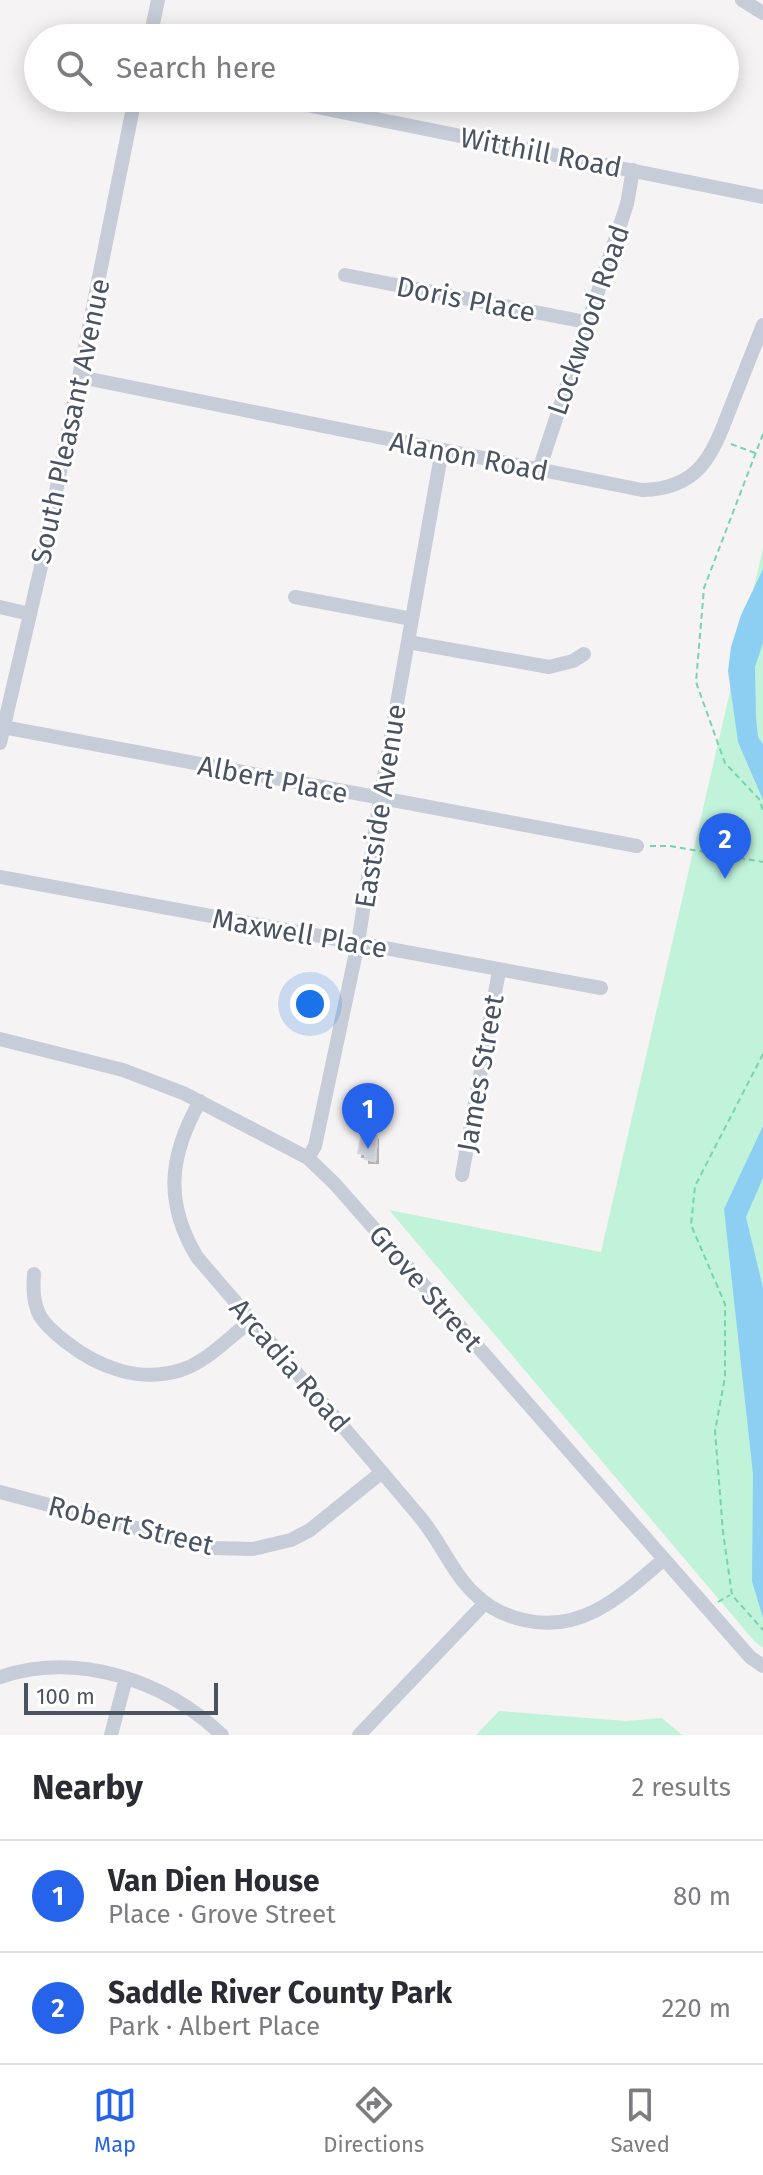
<!DOCTYPE html>
<meta charset="utf-8">
<style>
:root{--surface:#fff;--page:#f2f2f3;--text:#2b2b33;--muted:#7c7c81;--line:#e1e1e2;--accent:#2563eb}
body{margin:0;font-family:"Fira Sans",sans-serif;background:var(--page);color:var(--text)}
.scale{position:absolute;left:24px;bottom:20px;width:194px;box-sizing:border-box;padding-left:8px;border:4px solid #495362;border-top:0;font-size:22px;line-height:28px;white-space:nowrap;color:#495362;-webkit-text-stroke:6px #fff;paint-order:stroke}
.you{position:absolute;left:310px;top:1004px;width:28px;height:28px;margin:-20px;border:6px solid #fff;border-radius:50%;background:#1a73e8;box-shadow:0 0 0 12px #1a73e833}
.badge{display:grid;place-items:center;width:52px;height:52px;border-radius:50%;background:var(--accent);color:#fff;font-size:26px;font-weight:700}
.pin{position:absolute;translate:-50% -66px;filter:drop-shadow(0 2px 4px #0008)}
.pin::after{content:'';position:absolute;top:42px;width:28px;height:24px;background:inherit;clip-path:polygon(0 0,100% 0,50% 100%)}
.list{margin:0;padding:0;list-style:none}
h2{display:flex;justify-content:space-between;align-items:center;height:104px;margin:0;padding:0 32px;font-size:34px}
h2 small{font-size:26px;font-weight:400;color:var(--muted)}
.list li{display:grid;grid-template-columns:52px 1fr auto;gap:24px;align-items:center;box-sizing:border-box;height:112px;padding:0 32px;border-top:2px solid var(--line)}
.list b{display:block;font-size:30px;white-space:nowrap}
.list p{margin:0;font-size:26px;white-space:nowrap;color:var(--muted)}
.list em{font-size:26px;font-style:normal;color:var(--muted)}
.icon{flex:none;width:44px;height:44px;fill:none;stroke:currentColor;stroke-width:2;stroke-linecap:round;stroke-linejoin:round}
.map{position:relative;flex:none;width:763px;height:1735px;overflow:hidden}
.search{position:absolute;background:var(--surface);box-shadow:0 4px 20px #0003;left:24px;right:24px;top:24px;height:88px;display:flex;align-items:center;gap:20px;box-sizing:border-box;padding:0 28px;border-radius:44px;color:var(--muted);font-size:30px}
.sheet{height:328px;background:var(--surface)}
nav{display:flex;justify-content:space-around;align-items:center;box-sizing:border-box;height:112px;border-top:2px solid var(--line);background:var(--surface);font-size:22px;color:var(--muted)}
nav a{display:grid;justify-items:center;gap:4px}
nav .on{color:var(--accent)}
.map>svg:first-child{display:block}
.green{fill:#c1f3db}
.water{fill:#8ccff2}
.building{fill:#cfd1d8;stroke:#d7d8de;stroke-width:2;filter:url(#shadow)}
.lines{fill:none;stroke-linecap:round;stroke-linejoin:round}
.path{stroke:#77d3b2;stroke-width:2;stroke-dasharray:6 4;stroke-linecap:butt}
.minor{stroke:#c6cdd8;stroke-width:14}
.labels{text-anchor:middle;stroke-width:6;stroke-linejoin:round;paint-order:stroke}
.street-label{font-size:28px;fill:#495362;stroke:#fff}
</style>
<div class="map">
<svg width="763" height="1735" viewBox="0 0 763 1735">
<defs>
<filter id="shadow"><feDropShadow dx="4" dy="4" stdDeviation="0" flood-color="#0004"/></filter>
</defs>
<rect width="100%" height="100%" fill="#f5f3f3"/>
<path class="green" d="M763,548V1648L755,1642L389,1210L601,1252Z
M499,1711L626,1721L662,1718L682,1735H476Z"/>
<path class="water" d="M763,569V643L755,667L756,718L758,737L763,744V800L738,742L728,671L731,647L741,615Z
M763,1126V1178L746,1217L763,1288V1618L752,1581L753,1474L724,1209Z"/>
<path class="building" d="M362,1134L377,1136L375,1161L365,1159V1154L358,1153Z"/>
<g class="lines">
<path class="path" d="M763,434L704,588L696,682L725,763L759,799L763,811
M731,444L755,453
M650,846H670L763,862
M763,1054L695,1186L691,1225L725,1304V1377L715,1431L723,1532L732,1595L763,1630
M718,1602L730,1595"/>
<path class="minor" d="M742,0L763,13
M150,38L158,0
M272,98L763,197
M345,275L586,322
M80,377L642,490C703,489 714,450 733,401C743,376 753,350 763,325
M539,470L627,204L633,170
M295,597L412,619
M0,607L30,614
M408,642L549,667L573,661L584,654
M3,727L637,846
M0,743L40,571L135,98
M0,877L601,988
M0,1039L123,1070L183,1093L308,1158L335,1184L750,1657L763,1666
M200,1101C169,1156 164,1202 197,1257C271,1344 346,1429 419,1516C440,1540 453,1575 476,1595C489,1608 506,1616 524,1620C582,1634 622,1595 663,1560
M308,1158L315,1146L358,943L380,799L442,450
M462,1175L499,971
M34,1274C33,1289 33,1302 40,1316C46,1326 57,1335 66,1342C99,1368 140,1383 181,1370C207,1362 229,1337 251,1321
M0,1492L212,1548L253,1549L291,1540L310,1530L382,1472
M0,1677C78,1651 164,1680 222,1735
M111,1735L126,1678
M359,1735L485,1603"/>
</g>
<g class="labels">
<g class="street-label">
<text transform="translate(541 152) rotate(11)" y="10">Witthill Road</text>
<text transform="translate(466 299) rotate(11)" y="10">Doris Place</text>
<text transform="translate(588 320) rotate(-71)" y="10">Lockwood Road</text>
<text transform="translate(70 421) rotate(-78)" y="10">South Pleasant Avenue</text>
<text transform="translate(469 456) rotate(11)" y="10">Alanon Road</text>
<text transform="translate(273 779) rotate(11)" y="10">Albert Place</text>
<text transform="translate(380 806) rotate(-81)" y="10">Eastside Avenue</text>
<text transform="translate(300 933) rotate(10)" y="10">Maxwell Place</text>
<text transform="translate(480 1073) rotate(-80)" y="10">James Street</text>
<text transform="translate(426 1288) rotate(49)" y="10">Grove Street</text>
<text transform="translate(290 1365) rotate(49)" y="10">Arcadia Road</text>
<text transform="translate(131 1525) rotate(14)" y="10">Robert Street</text>
</g>
</g>
</svg>
<div class="scale">100 m</div>
<div class="you"></div>
<div class="pin badge" style="left:368px;top:1149px">1</div>
<div class="pin badge" style="left:725px;top:879px">2</div>
<div class="search"><svg class="icon" aria-label="search" viewBox="0 0 24 24"><circle cx="10" cy="10" r="6"/><path d="M15 15l6 6"/></svg>Search here</div>
</div>
<section class="sheet">
<h2>Nearby<small>2 results</small></h2>
<ul class="list">
<li><span class="badge">1</span><div><b>Van Dien House</b><p>Place · Grove Street</p></div><em>80 m</em></li>
<li><span class="badge">2</span><div><b>Saddle River County Park</b><p>Park · Albert Place</p></div><em>220 m</em></li>
</ul>
</section>
<nav>
<a class="on"><svg class="icon" aria-label="map" viewBox="0 0 24 24"><path d="M3 6l6-2 6 2 6-2v14l-6 2-6-2-6 2zM9 4v14M15 6v14"/></svg>Map</a>
<a><svg class="icon" aria-label="directions" viewBox="0 0 24 24"><path d="M12 3l9 9-9 9-9-9zM9 14v-3h6M13 9l2 2-2 2"/></svg>Directions</a>
<a><svg class="icon" aria-label="saved" viewBox="0 0 24 24"><path d="M7 4h10v16l-5-4-5 4z"/></svg>Saved</a>
</nav>
